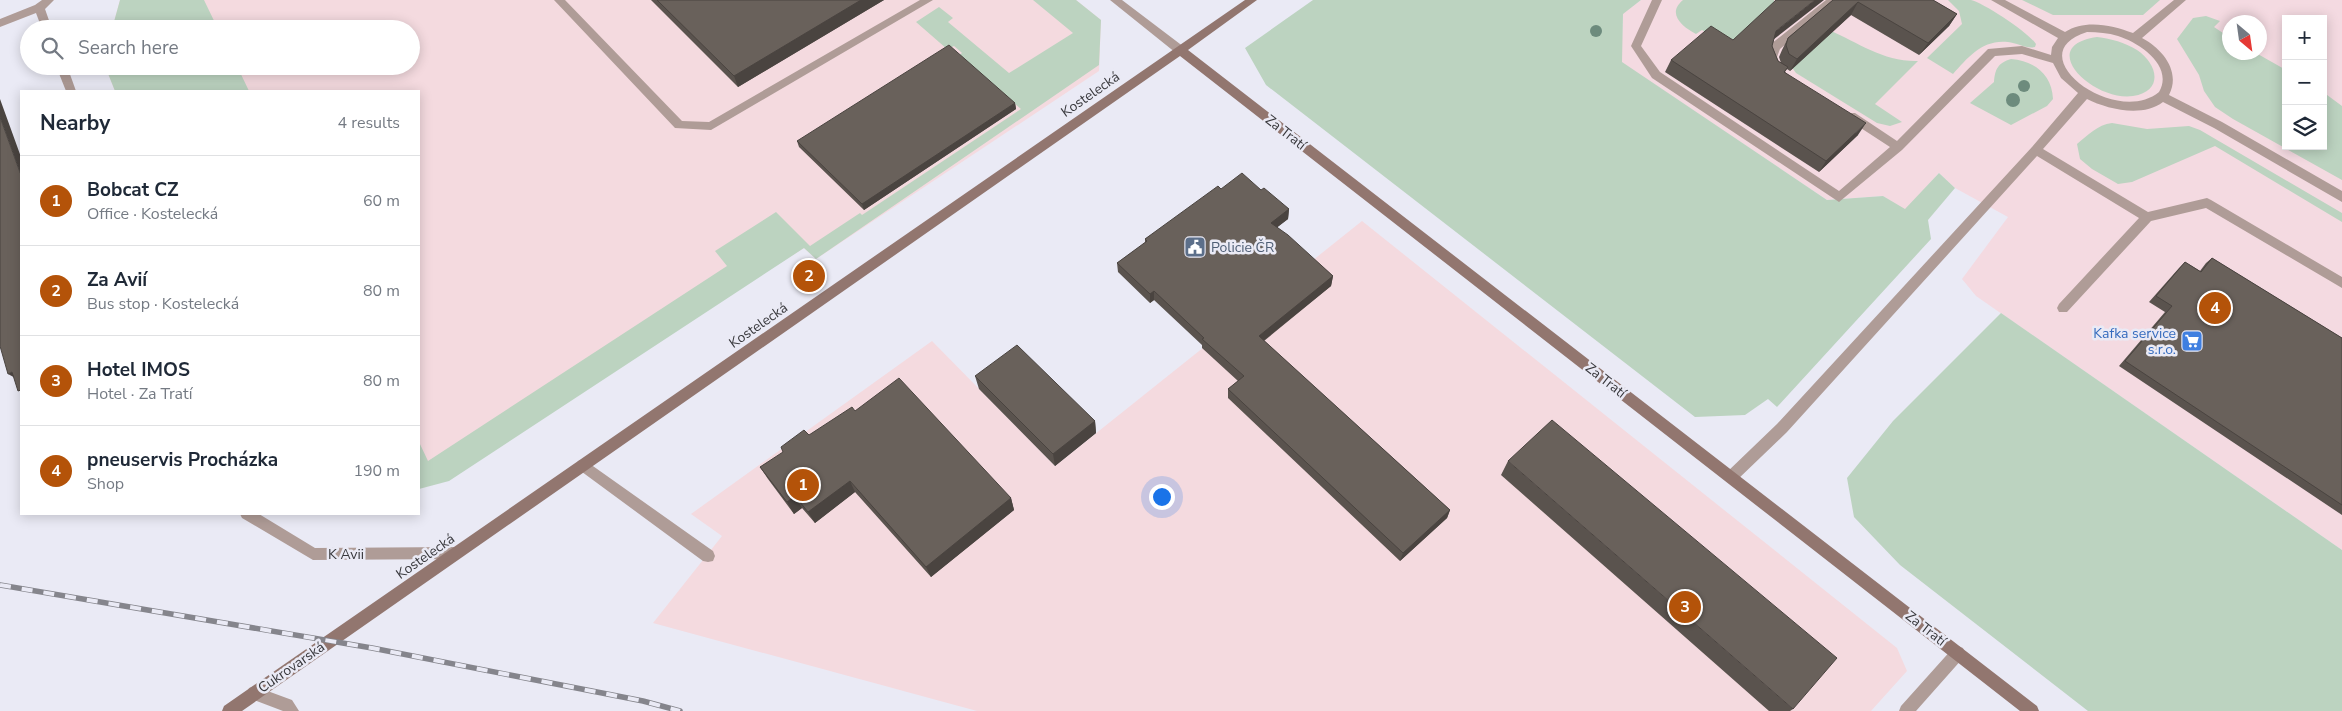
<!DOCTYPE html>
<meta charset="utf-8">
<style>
:root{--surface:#fff;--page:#f2f2f3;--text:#1f2937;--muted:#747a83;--line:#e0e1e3;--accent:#b45309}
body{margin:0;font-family:"Nunito Sans",sans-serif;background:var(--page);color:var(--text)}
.controls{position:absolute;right:15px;top:15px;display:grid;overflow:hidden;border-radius:0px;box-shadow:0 2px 12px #0003}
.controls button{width:45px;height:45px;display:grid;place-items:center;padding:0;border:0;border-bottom:1px solid var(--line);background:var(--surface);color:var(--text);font:25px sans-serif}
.compass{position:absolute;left:2222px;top:15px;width:45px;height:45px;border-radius:50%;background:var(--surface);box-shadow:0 2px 12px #0003;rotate:151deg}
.you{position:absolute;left:1161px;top:496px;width:18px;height:18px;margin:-12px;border:4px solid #fff;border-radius:50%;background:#1a73e8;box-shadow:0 0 0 8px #1a73e833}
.badge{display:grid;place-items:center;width:32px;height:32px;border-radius:50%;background:var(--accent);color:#fff;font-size:16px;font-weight:700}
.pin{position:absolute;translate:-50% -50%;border:2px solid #fff;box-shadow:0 1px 5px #0006}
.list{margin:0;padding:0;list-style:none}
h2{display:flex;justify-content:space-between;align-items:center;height:65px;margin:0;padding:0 20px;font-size:21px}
h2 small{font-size:16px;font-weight:400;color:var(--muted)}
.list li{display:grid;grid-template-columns:32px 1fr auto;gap:15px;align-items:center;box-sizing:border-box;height:90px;padding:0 20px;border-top:1px solid var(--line)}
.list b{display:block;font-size:19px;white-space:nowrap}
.list p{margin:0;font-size:16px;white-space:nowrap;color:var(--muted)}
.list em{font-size:16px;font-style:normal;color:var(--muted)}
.icon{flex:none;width:28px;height:28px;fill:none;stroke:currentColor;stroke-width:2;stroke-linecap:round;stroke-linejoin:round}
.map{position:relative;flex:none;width:2342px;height:711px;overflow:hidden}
.search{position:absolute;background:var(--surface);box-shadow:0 2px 12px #0003;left:20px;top:20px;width:400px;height:55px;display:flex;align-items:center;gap:12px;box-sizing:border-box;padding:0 18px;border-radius:28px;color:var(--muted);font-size:19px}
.panel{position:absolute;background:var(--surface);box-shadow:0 2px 12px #0003;left:20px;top:90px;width:400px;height:425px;border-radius:0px}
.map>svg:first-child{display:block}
.commercial{fill:#f4dae1;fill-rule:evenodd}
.industrial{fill:#f4dadf}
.green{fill:#bcd3c0}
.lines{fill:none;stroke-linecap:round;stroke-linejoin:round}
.lane{fill:#af9c97;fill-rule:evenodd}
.street{fill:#af9c97;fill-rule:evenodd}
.secondary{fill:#92766f;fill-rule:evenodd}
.rail-casing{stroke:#85858c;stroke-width:5.5}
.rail{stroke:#eaeaf5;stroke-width:4;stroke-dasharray:11;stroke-linecap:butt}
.tree{fill:#6d8b7d}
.wall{fill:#5a534e}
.shaded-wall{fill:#4a4440}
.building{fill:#69615b;stroke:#4a4440}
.labels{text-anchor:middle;stroke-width:5;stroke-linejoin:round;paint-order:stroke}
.street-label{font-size:14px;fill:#37373b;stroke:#eaeaf5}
.service-label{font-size:14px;fill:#4e5e75;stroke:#eaeaf5;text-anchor:start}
.shop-label{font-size:14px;fill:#366cbe;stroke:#eaeaf5;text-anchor:end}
</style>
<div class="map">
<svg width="2342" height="711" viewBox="0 0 2342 711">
<rect width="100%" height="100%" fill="#eaeaf5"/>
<path class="commercial" d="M1641,0H2342V550L1976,296L1962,279L2008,217L1955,188L1939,173L1905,210L1883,196L1827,200L1621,62L1623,13ZM2286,19H2323V146H2286ZM2230,22H2260V52H2230Z"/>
<path class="industrial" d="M120,0H1076L1101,20L1099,71L816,259L804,248L419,489V91H115L105,66H411V29H112Z
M1362,221L1897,648L1907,671L1871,711H977L653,623L722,536L691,514L932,341L1055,466Z"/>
<path class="green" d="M120,0H204L218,29H112Z
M1033,0H1076L1101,20L1099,65L816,259L804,248L449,481L419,489V442L428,461L727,266L715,251L776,212L810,246L860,213L862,215L1021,109L959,55L962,53L954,46L947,49L916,22L939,7L953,18L948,22L1009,73L1073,33Z
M1313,0H1641L1623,14L1622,62L1827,200L1883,196L1905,209L1939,173L1955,188L1928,220L1931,239L1777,407L1768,399L1745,415L1695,417L1266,85L1245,48Z
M1683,0H1774V8L1739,40L1717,39L1702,30L1696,34C1683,27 1666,14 1683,0Z
M1948,0C1955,0 1964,0 1971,0C1984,3 2029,33 2036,44L2035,47C2027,49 2017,43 2008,42C1983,39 1968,57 1953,74L1927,58L1962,24L1959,11Z
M2022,0H2160L2143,15H2053Z
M2206,16L2220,21L2214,27L2229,37L2230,52L2256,53L2286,70V146H2323V92L2342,106V180L2233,119L2215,107L2204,91L2199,75L2177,39L2193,18Z
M1829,30C1859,43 1884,62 1918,61L1875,104L1902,122L1890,126L1877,123L1796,73L1785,58Z
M2097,37C2112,39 2124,42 2137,50C2158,64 2164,91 2133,96C2094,102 2034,46 2097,37Z
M2011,59C2034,61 2052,74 2053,99L2047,106L2011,125L1970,103L1994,82C1995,69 1998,63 2011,59Z
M105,66H237L249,91H115Z
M2112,123L2147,129L2189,126L2200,130L2342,213V222L2215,146L2132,182L2118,184L2092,169L2080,159L2077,144C2088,135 2097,125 2112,123Z
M2001,313L2342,550V711H2088L1900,565L1854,517L1847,478L1893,421Z"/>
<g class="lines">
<path class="lane" d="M554,0H565L682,121L709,122L920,0H933L711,130L675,128Z
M1652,0H1662L1641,46L1660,72L1839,191L1890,147L1847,119L1845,116L1847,113H1855L1897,141L1988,49L2022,46L2051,55L2052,47L2058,38L1991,0H2005L2065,32C2085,19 2112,25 2133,33L2174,0H2186L2142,38C2163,49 2181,72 2169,95L2222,122L2342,191V202L2214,128L2163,102C2142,118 2107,109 2087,99L2043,149L2148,212L2207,198L2211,200L2342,277V288L2206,208L2151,221L2067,312H2059L2057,308L2059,304L2139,218L2037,156L1787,432L1736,481L1731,483L1726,481L1724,477L1726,473L1777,424L2032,147L2078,93L2061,78L2053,63L2022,54L1995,56L1902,150L1839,202L1652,78L1631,46ZM2087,32C2098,32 2108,33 2118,36C2140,43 2174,66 2159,92C2115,128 2016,54 2087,32Z
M1826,0H1838L1780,49L1777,57L1781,66L1776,70L1772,69L1767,57L1771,44Z
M583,459L713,551L715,556L713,561L708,562L703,561L578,469L576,465L578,461Z
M254,686L292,700L299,711H283L249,698L247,693L249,688Z"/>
<path class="street" d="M42,0H54L45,9L52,29H42L36,13L0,27V19L35,5Z
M1110,0H1122L1184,47L1185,50L1184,53H1176Z
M56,66H67L76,91H66Z
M240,514H259L315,548L455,547L460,548L462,553L460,558L455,559L313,560L242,518Z
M1958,646L1963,648L1965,653L1963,658L1916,711H1899L1901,706L1953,648Z"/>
<path class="secondary" d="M1245,0H1257L1188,50L2037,706L2039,711H2020L1180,56L242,711H222L224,706Z"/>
<g class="rail-casing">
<path id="rail" d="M0,585L372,648L643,701L680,711"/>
</g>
<use href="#rail" class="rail"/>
</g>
<g class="tree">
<circle cx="1596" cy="31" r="6"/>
<circle cx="2024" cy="86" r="6"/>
<circle cx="2013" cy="100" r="7"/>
</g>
<path class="wall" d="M651,0H884L738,87Z
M1833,0H1933L1957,14L1949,26L1919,55L1851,15L1790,71L1787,69L1785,72L1858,135L1819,172L1665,72L1671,60L1733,40H1774L1772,46L1778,61L1781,63L1779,57L1782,50L1788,38Z
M1015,103L1016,109L864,210L799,147L797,141Z
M1221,189L1261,190L1289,209L1288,219L1277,227L1333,276L1331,286L1264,341L1450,510L1447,518L1400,561L1228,398V389L1238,381L1202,348V345L1154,300L1150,303L1118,272L1117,263L1145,243V239Z
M2212,258L2342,338V515L2119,366L2165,312L2149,302L2179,268L2185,262L2200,271L2206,263Z
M975,376L1095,421L1096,433L1055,466L979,389Z
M855,411L1011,498L1014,510L931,577L855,492L815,523L802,508L794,514L768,479L760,467Z
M1508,461L1793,709L1790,711H1769L1501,475Z"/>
<path class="shaded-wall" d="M861,0H884L738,87L734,76Z
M1815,0H1824L1769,43L1776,31Z
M1858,2L1851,15L1790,71L1797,59Z
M1957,14L1949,26L1919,55L1928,43Z
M0,99L21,157V175L0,117Z
M1015,103L1016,109L864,210L862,204Z
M1866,123L1858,135L1819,172L1826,161Z
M1289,209L1288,219L1270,233L1271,223Z
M1333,276L1331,286L1258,345L1259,336Z
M1154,291V300L1150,303V294Z
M12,372L19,380L8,374Z
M1095,421L1096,433L1055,466L1053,454Z
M850,481L855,492L815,523L808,512Z
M795,496L802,508L794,514L787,502Z
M1011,498L1014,510L931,577L926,567Z
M1450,510L1447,518L1400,561L1403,553Z"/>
<path class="building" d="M657,0H861L734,76Z
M1776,0H1815L1776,31L1772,46L1778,61L1788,67L1784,72L1866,123L1826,161L1671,60L1711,26L1733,40Z
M1833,0H1933L1957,14L1928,43L1858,2L1797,59L1789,54L1786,45L1788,38Z
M949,45L1015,103L862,204L797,141Z
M0,117L21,175V390L18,391L12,372L8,374L0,346Z
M1242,173L1261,190L1264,188L1289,209L1271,223L1288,235L1333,276L1259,336L1450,510L1403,553L1228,389L1244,376L1202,339L1204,338L1154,291L1150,294L1117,263L1147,241L1145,239L1218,186L1221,189Z
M2212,258L2342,338V505L2125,361L2172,306L2156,296L2185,262L2201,272Z
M1017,345L1095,421L1053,454L975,376Z
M899,378L1011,498L926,567L850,481L808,512L795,496L787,502L760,467L783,452L781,447L804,430L809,435L852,407L855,411Z
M1552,420L1837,658L1793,709L1508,461Z"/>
<defs>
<g id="civic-square" transform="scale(1.125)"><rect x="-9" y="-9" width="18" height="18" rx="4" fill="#5c6f8a" stroke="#eaeaf5"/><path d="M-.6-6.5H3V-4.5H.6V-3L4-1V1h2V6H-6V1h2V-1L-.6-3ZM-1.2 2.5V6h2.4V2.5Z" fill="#fff"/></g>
<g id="supermarket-square" transform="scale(1.125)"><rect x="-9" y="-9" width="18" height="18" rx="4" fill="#3f7fe0" stroke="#eaeaf5"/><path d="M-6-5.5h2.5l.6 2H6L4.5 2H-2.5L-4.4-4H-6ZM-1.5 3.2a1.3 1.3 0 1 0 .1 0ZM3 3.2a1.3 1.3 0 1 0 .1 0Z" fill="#fff"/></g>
</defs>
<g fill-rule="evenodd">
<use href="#civic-square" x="1195" y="247"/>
<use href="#supermarket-square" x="2192" y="341"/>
</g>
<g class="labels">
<g class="street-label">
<text transform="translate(1090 94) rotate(-35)" y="5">Kostelecká</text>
<text transform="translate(1286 132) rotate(38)" y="5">Za Tratí</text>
<text transform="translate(758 325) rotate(-35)" y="5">Kostelecká</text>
<text transform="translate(1606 380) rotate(38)" y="5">Za Tratí</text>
<text x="346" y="559">K Avii</text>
<text transform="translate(425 556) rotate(-35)" y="5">Kostelecká</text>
<text transform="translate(1926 628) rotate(38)" y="5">Za Tratí</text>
<text transform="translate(291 667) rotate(-35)" y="5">Cukrovarská</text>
</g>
<g class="service-label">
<text x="1211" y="252">Policie ČR</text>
</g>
<g class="shop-label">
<text x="2176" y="338">Kafka service<tspan x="2176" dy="16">s.r.o.</tspan></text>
</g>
</g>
</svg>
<div class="controls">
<button>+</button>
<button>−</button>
<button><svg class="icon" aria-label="layers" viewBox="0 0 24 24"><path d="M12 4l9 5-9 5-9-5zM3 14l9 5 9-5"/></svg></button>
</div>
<svg class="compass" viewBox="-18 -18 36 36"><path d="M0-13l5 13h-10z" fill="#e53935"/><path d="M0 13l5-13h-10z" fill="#747a83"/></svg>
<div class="you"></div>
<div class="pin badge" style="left:803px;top:485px">1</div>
<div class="pin badge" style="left:809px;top:276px">2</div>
<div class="pin badge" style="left:1685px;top:607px">3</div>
<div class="pin badge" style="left:2215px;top:308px">4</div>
<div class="search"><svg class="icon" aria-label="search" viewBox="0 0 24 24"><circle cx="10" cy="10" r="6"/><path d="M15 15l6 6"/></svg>Search here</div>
<section class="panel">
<h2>Nearby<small>4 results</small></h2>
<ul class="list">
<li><span class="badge">1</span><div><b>Bobcat CZ</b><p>Office · Kostelecká</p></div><em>60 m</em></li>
<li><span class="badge">2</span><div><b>Za Avií</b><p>Bus stop · Kostelecká</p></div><em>80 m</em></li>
<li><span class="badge">3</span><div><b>Hotel IMOS</b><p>Hotel · Za Tratí</p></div><em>80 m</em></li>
<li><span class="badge">4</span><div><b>pneuservis Procházka</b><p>Shop</p></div><em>190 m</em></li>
</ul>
</section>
</div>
